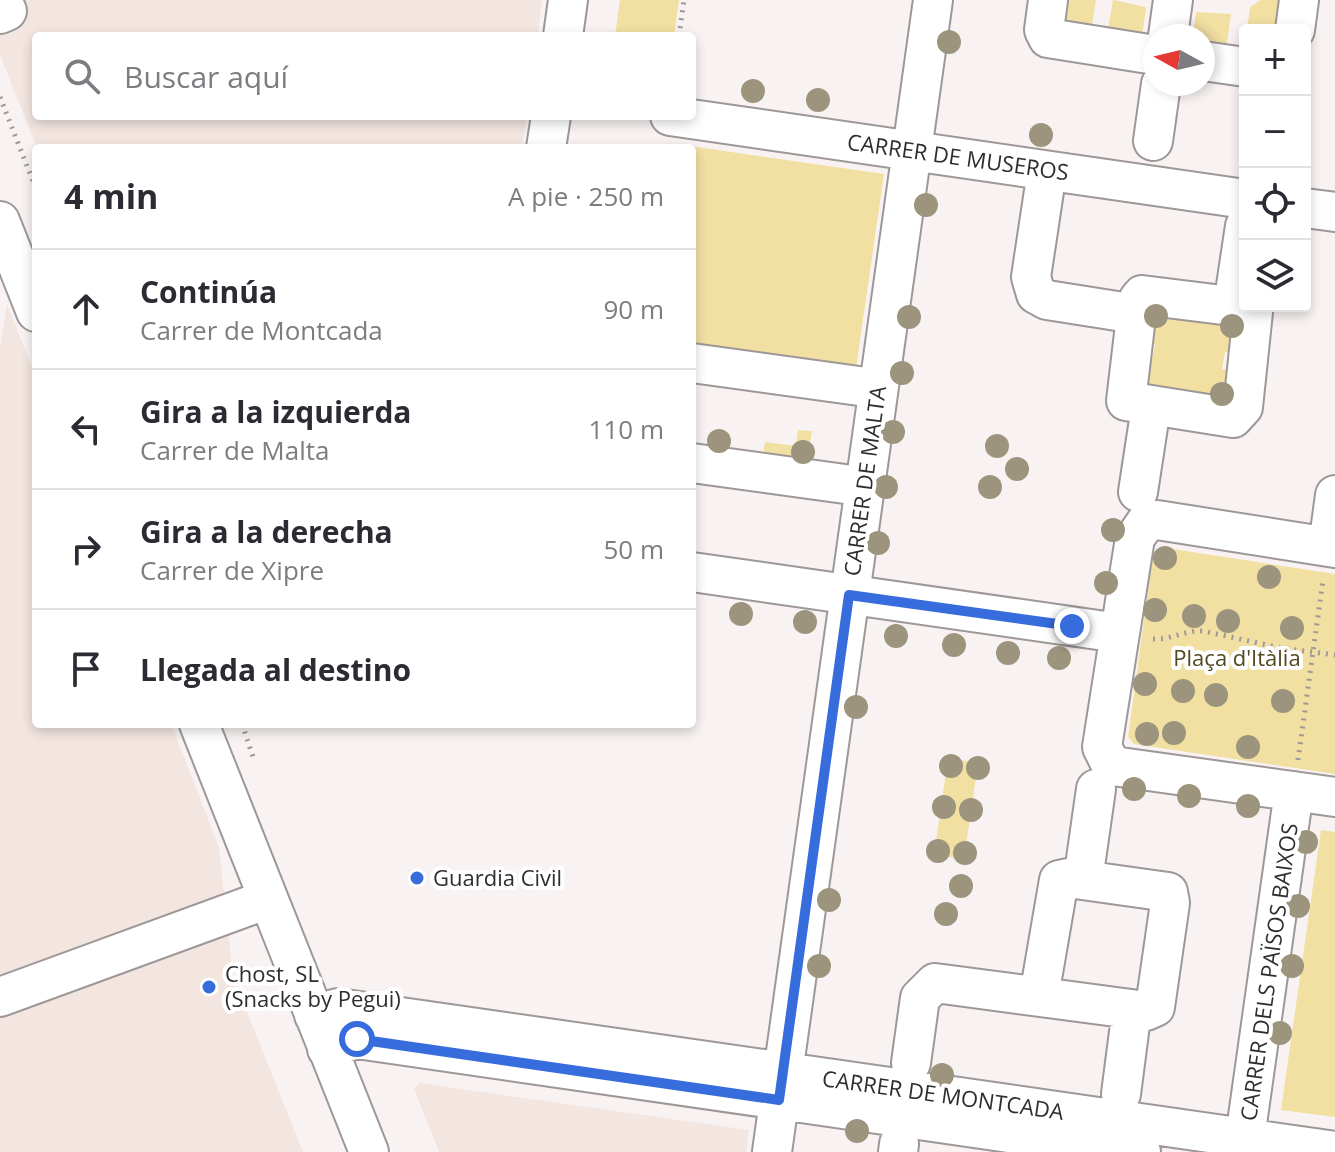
<!DOCTYPE html>
<html lang="es">
<meta charset="utf-8">
<style>
:root{--surface:#fff;--page:#f7f7f7;--text:#2b2b33;--muted:#7c7c81;--line:#e1e1e2}
body{margin:0;font-family:"Open Sans",sans-serif;background:var(--page);color:var(--text)}
.controls{position:absolute;right:24px;top:24px;display:grid;overflow:hidden;border-radius:8px;box-shadow:0 4px 12px #0003}
.controls button{width:72px;height:72px;display:grid;place-items:center;padding:0;border:0;border-bottom:2px solid var(--line);background:var(--surface);color:var(--text);font:40px sans-serif}
.compass{position:absolute;left:1143px;top:24px;width:72px;height:72px;border-radius:50%;background:var(--surface);box-shadow:0 4px 12px #0003;rotate:278deg}
.stop{position:absolute;width:24px;height:24px;margin:-18px;border:6px solid #366cdb;border-radius:50%;background:#fff}
.stop.end{background:#366cdb;border-color:#fff;box-shadow:0 2px 8px #0008}
.list{margin:0;padding:0;list-style:none}
h2{display:flex;justify-content:space-between;align-items:center;height:104px;margin:0;padding:0 32px;font-size:34px}
h2 small{font-size:26px;font-weight:400;color:var(--muted)}
.list li{display:grid;grid-template-columns:52px 1fr auto;gap:24px;align-items:center;box-sizing:border-box;height:120px;padding:0 32px;border-top:2px solid var(--line)}
.list b{display:block;font-size:30px;white-space:nowrap}
.list p{margin:0;font-size:26px;white-space:nowrap;color:var(--muted)}
.list em{font-size:26px;font-style:normal;color:var(--muted)}
.icon{flex:none;width:44px;height:44px;fill:none;stroke:currentColor;stroke-width:2;stroke-linecap:round;stroke-linejoin:round}
.map{position:relative;flex:none;width:1335px;height:1152px;overflow:hidden}
.search{position:absolute;background:var(--surface);box-shadow:0 4px 12px #0003;left:32px;top:32px;width:664px;height:88px;display:flex;align-items:center;gap:20px;box-sizing:border-box;padding:0 28px;border-radius:8px;color:var(--muted);font-size:30px}
.panel{position:absolute;background:var(--surface);box-shadow:0 4px 12px #0003;left:32px;top:144px;width:664px;height:584px;border-radius:8px}
.map>svg:first-child{display:block}
.built{fill:#f3e6e1}
.green{fill:#f2dfa2}
.lines{fill:none;stroke-linecap:round;stroke-linejoin:round}
.minor-casing{stroke:#9d9897;stroke-width:42}
.path{stroke:#9e9a9a;stroke-width:5;stroke-dasharray:2 6;stroke-linecap:butt}
.minor{stroke:#fff;stroke-width:38}
.tree{fill:#9d947e}
.route{stroke:#366cdb;stroke-width:10}
.poi-dot{fill:#366cdb;stroke:#fff;stroke-width:3}
.labels{text-anchor:middle;stroke-width:8;stroke-linejoin:round;paint-order:stroke}
.street-label{font-size:22px;fill:#2f2d2d;stroke:#fff}
.park-label{font-size:22px;fill:#534720;stroke:#fff}
.poi-label{font-size:22px;fill:#2f2d2d;stroke:#fff;text-anchor:start}
</style>
<div class="map">
<svg width="1335" height="1152" viewBox="0 0 1335 1152">
<rect width="100%" height="100%" fill="#f8f3f2"/>
<path class="built" d="M0,0H542L538,36H36V116H527L522,148H37L0,55Z
M7,304L36,378V724H171L219,847L233,977L303,1152H0V346Z
M419,1083L749,1130L746,1152H439L414,1089Z"/>
<path class="green" d="M620,0H679L674,36H615Z
M1056,0H1096L1090,38L1051,32Z
M1113,0L1146,7L1141,46L1106,40Z
M1261,0H1290L1286,30H1247L1250,7Z
M1196,12L1231,14L1225,58L1203,55V36H1193Z
M683,145L884,174L856,368L692,345V148Z
M1146,302L1187,307L1186,320L1201,322L1203,310L1245,317L1240,354L1225,352L1222,369L1238,373L1233,410L1131,396L1137,358L1152,360L1155,344L1140,341Z
M798,430L812,431L807,461L763,454L765,442L796,446Z
M1160,547L1335,574V774L1134,744L1128,737L1153,554Z
M948,758L978,763L964,859L934,855Z
M1321,830L1335,832V1117L1281,1110Z"/>
<g class="lines">
<g class="minor-casing">
<path id="minor" d="M1048,0L1044,30L1048,38L1155,55
M0,14L7,11L2,0
M1295,30L1299,0
M563,36L568,0
M1168,36L1173,0
M1203,61L1245,67
M670,116L1245,199
M1153,141L1161,84
M546,148L551,116
M1044,191L1031,277L1036,294L1047,300L1136,314
M1305,208L1335,212
M0,221L36,312
M1142,295L1247,308L1253,312L1243,407L1233,418L1126,401L1138,300Z
M1233,306L1245,226
M692,363L859,386
M692,463L845,484
M1138,492L1151,407
M1328,547L1335,495
M1335,548L1157,520L1146,522L1135,538L1102,747L1110,763L1120,767L1335,797
M692,572L1119,633
M199,724L369,1152
M1083,880L1096,789
M0,997L268,899
M314,1015L338,1008L1335,1151
M327,1049L357,1039L1141,1152
M911,1063L920,998L935,983L1146,1011L1155,1007L1170,903L1168,892L1068,878L1059,880L1039,996
M1121,1094L1132,1009
M772,1152L933,0
M898,1152L899,1144
M1243,1152L1294,791"/>
</g>
<path class="path" d="M679,36L684,0
M0,97L36,189
M1153,639C1171,640 1185,630 1203,631L1281,648L1335,655
M242,724L253,757
M1298,760L1323,580"/>
<use href="#minor" class="minor"/>
</g>
<g class="tree">
<circle cx="949" cy="42" r="12"/>
<circle cx="753" cy="91" r="12"/>
<circle cx="818" cy="100" r="12"/>
<circle cx="1041" cy="135" r="12"/>
<circle cx="926" cy="205" r="12"/>
<circle cx="1156" cy="316" r="12"/>
<circle cx="909" cy="317" r="12"/>
<circle cx="1232" cy="326" r="12"/>
<circle cx="902" cy="373" r="12"/>
<circle cx="1222" cy="394" r="12"/>
<circle cx="893" cy="432" r="12"/>
<circle cx="719" cy="441" r="12"/>
<circle cx="997" cy="446" r="12"/>
<circle cx="803" cy="452" r="12"/>
<circle cx="1017" cy="469" r="12"/>
<circle cx="886" cy="487" r="12"/>
<circle cx="990" cy="487" r="12"/>
<circle cx="1113" cy="530" r="12"/>
<circle cx="878" cy="543" r="12"/>
<circle cx="1165" cy="558" r="12"/>
<circle cx="1269" cy="577" r="12"/>
<circle cx="1106" cy="583" r="12"/>
<circle cx="1155" cy="610" r="12"/>
<circle cx="741" cy="614" r="12"/>
<circle cx="1194" cy="616" r="12"/>
<circle cx="1228" cy="621" r="12"/>
<circle cx="805" cy="622" r="12"/>
<circle cx="1292" cy="628" r="12"/>
<circle cx="896" cy="636" r="12"/>
<circle cx="954" cy="645" r="12"/>
<circle cx="1008" cy="653" r="12"/>
<circle cx="1059" cy="658" r="12"/>
<circle cx="1145" cy="684" r="12"/>
<circle cx="1183" cy="691" r="12"/>
<circle cx="1216" cy="695" r="12"/>
<circle cx="1283" cy="701" r="12"/>
<circle cx="856" cy="707" r="12"/>
<circle cx="1174" cy="733" r="12"/>
<circle cx="1147" cy="734" r="12"/>
<circle cx="1248" cy="747" r="12"/>
<circle cx="951" cy="766" r="12"/>
<circle cx="978" cy="768" r="12"/>
<circle cx="1134" cy="789" r="12"/>
<circle cx="1189" cy="796" r="12"/>
<circle cx="1248" cy="806" r="12"/>
<circle cx="944" cy="807" r="12"/>
<circle cx="971" cy="810" r="12"/>
<circle cx="1306" cy="842" r="12"/>
<circle cx="938" cy="851" r="12"/>
<circle cx="965" cy="853" r="12"/>
<circle cx="961" cy="886" r="12"/>
<circle cx="829" cy="900" r="12"/>
<circle cx="1298" cy="906" r="12"/>
<circle cx="946" cy="914" r="12"/>
<circle cx="819" cy="966" r="12"/>
<circle cx="1292" cy="966" r="12"/>
<circle cx="1280" cy="1033" r="12"/>
<circle cx="942" cy="1075" r="12"/>
<circle cx="857" cy="1131" r="12"/>
</g>
<g class="lines">
<path class="route" d="M357,1039L779,1100L849,595L1072,626"/>
</g>
<g class="poi-dot">
<circle cx="417" cy="878" r="8"/>
<circle cx="209" cy="987" r="8"/>
</g>
<g class="labels">
<g class="street-label">
<text transform="translate(958 157) rotate(8)" y="8">CARRER DE MUSEROS</text>
<text transform="translate(865 481) rotate(-82)" y="8">CARRER DE MALTA</text>
<text transform="translate(1269 972) rotate(-82)" y="8">CARRER DELS PAÏSOS BAIXOS</text>
<text transform="translate(943 1095) rotate(8)" y="8">CARRER DE MONTCADA</text>
</g>
<g class="park-label">
<text x="1237" y="666">Plaça d'Itàlia</text>
</g>
<g class="poi-label">
<text x="433" y="886">Guardia Civil</text>
<text x="225" y="982">Chost, SL<tspan x="225" dy="25">(Snacks by Pegui)</tspan></text>
</g>
</g>
</svg>
<div class="controls">
<button>+</button>
<button>−</button>
<button><svg class="icon" aria-label="locate" viewBox="0 0 24 24"><circle cx="12" cy="12" r="6"/><path d="M12 2v4M12 18v4M2 12h4M18 12h4"/></svg></button>
<button><svg class="icon" aria-label="layers" viewBox="0 0 24 24"><path d="M12 4l9 5-9 5-9-5zM3 14l9 5 9-5"/></svg></button>
</div>
<svg class="compass" viewBox="-18 -18 36 36"><path d="M0-13l5 13h-10z" fill="#e53935"/><path d="M0 13l5-13h-10z" fill="#7c7c81"/></svg>
<div class="stop" style="left:357px;top:1039px"></div>
<div class="stop end" style="left:1072px;top:626px"></div>
<div class="search"><svg class="icon" aria-label="search" viewBox="0 0 24 24"><circle cx="10" cy="10" r="6"/><path d="M15 15l6 6"/></svg>Buscar aquí</div>
<section class="panel">
<h2>4 min<small>A pie · 250 m</small></h2>
<ul class="list">
<li><svg class="icon" aria-label="ahead" viewBox="0 0 24 24"><path d="M12 20V5M6 11l6-6 6 6"/></svg><div><b>Continúa</b><p>Carrer de Montcada</p></div><em>90 m</em></li>
<li><svg class="icon" aria-label="left" viewBox="0 0 24 24"><path d="M17 20v-9H6M10 6l-5 5 5 5"/></svg><div><b>Gira a la izquierda</b><p>Carrer de Malta</p></div><em>110 m</em></li>
<li><svg class="icon" aria-label="right" viewBox="0 0 24 24"><path d="M7 20v-9h11M14 6l5 5-5 5"/></svg><div><b>Gira a la derecha</b><p>Carrer de Xipre</p></div><em>50 m</em></li>
<li><svg class="icon" aria-label="arrive" viewBox="0 0 24 24"><path d="M6 21V4h12l-3 4 3 4H6"/></svg><div><b>Llegada al destino</b></div></li>
</ul>
</section>
</div>
